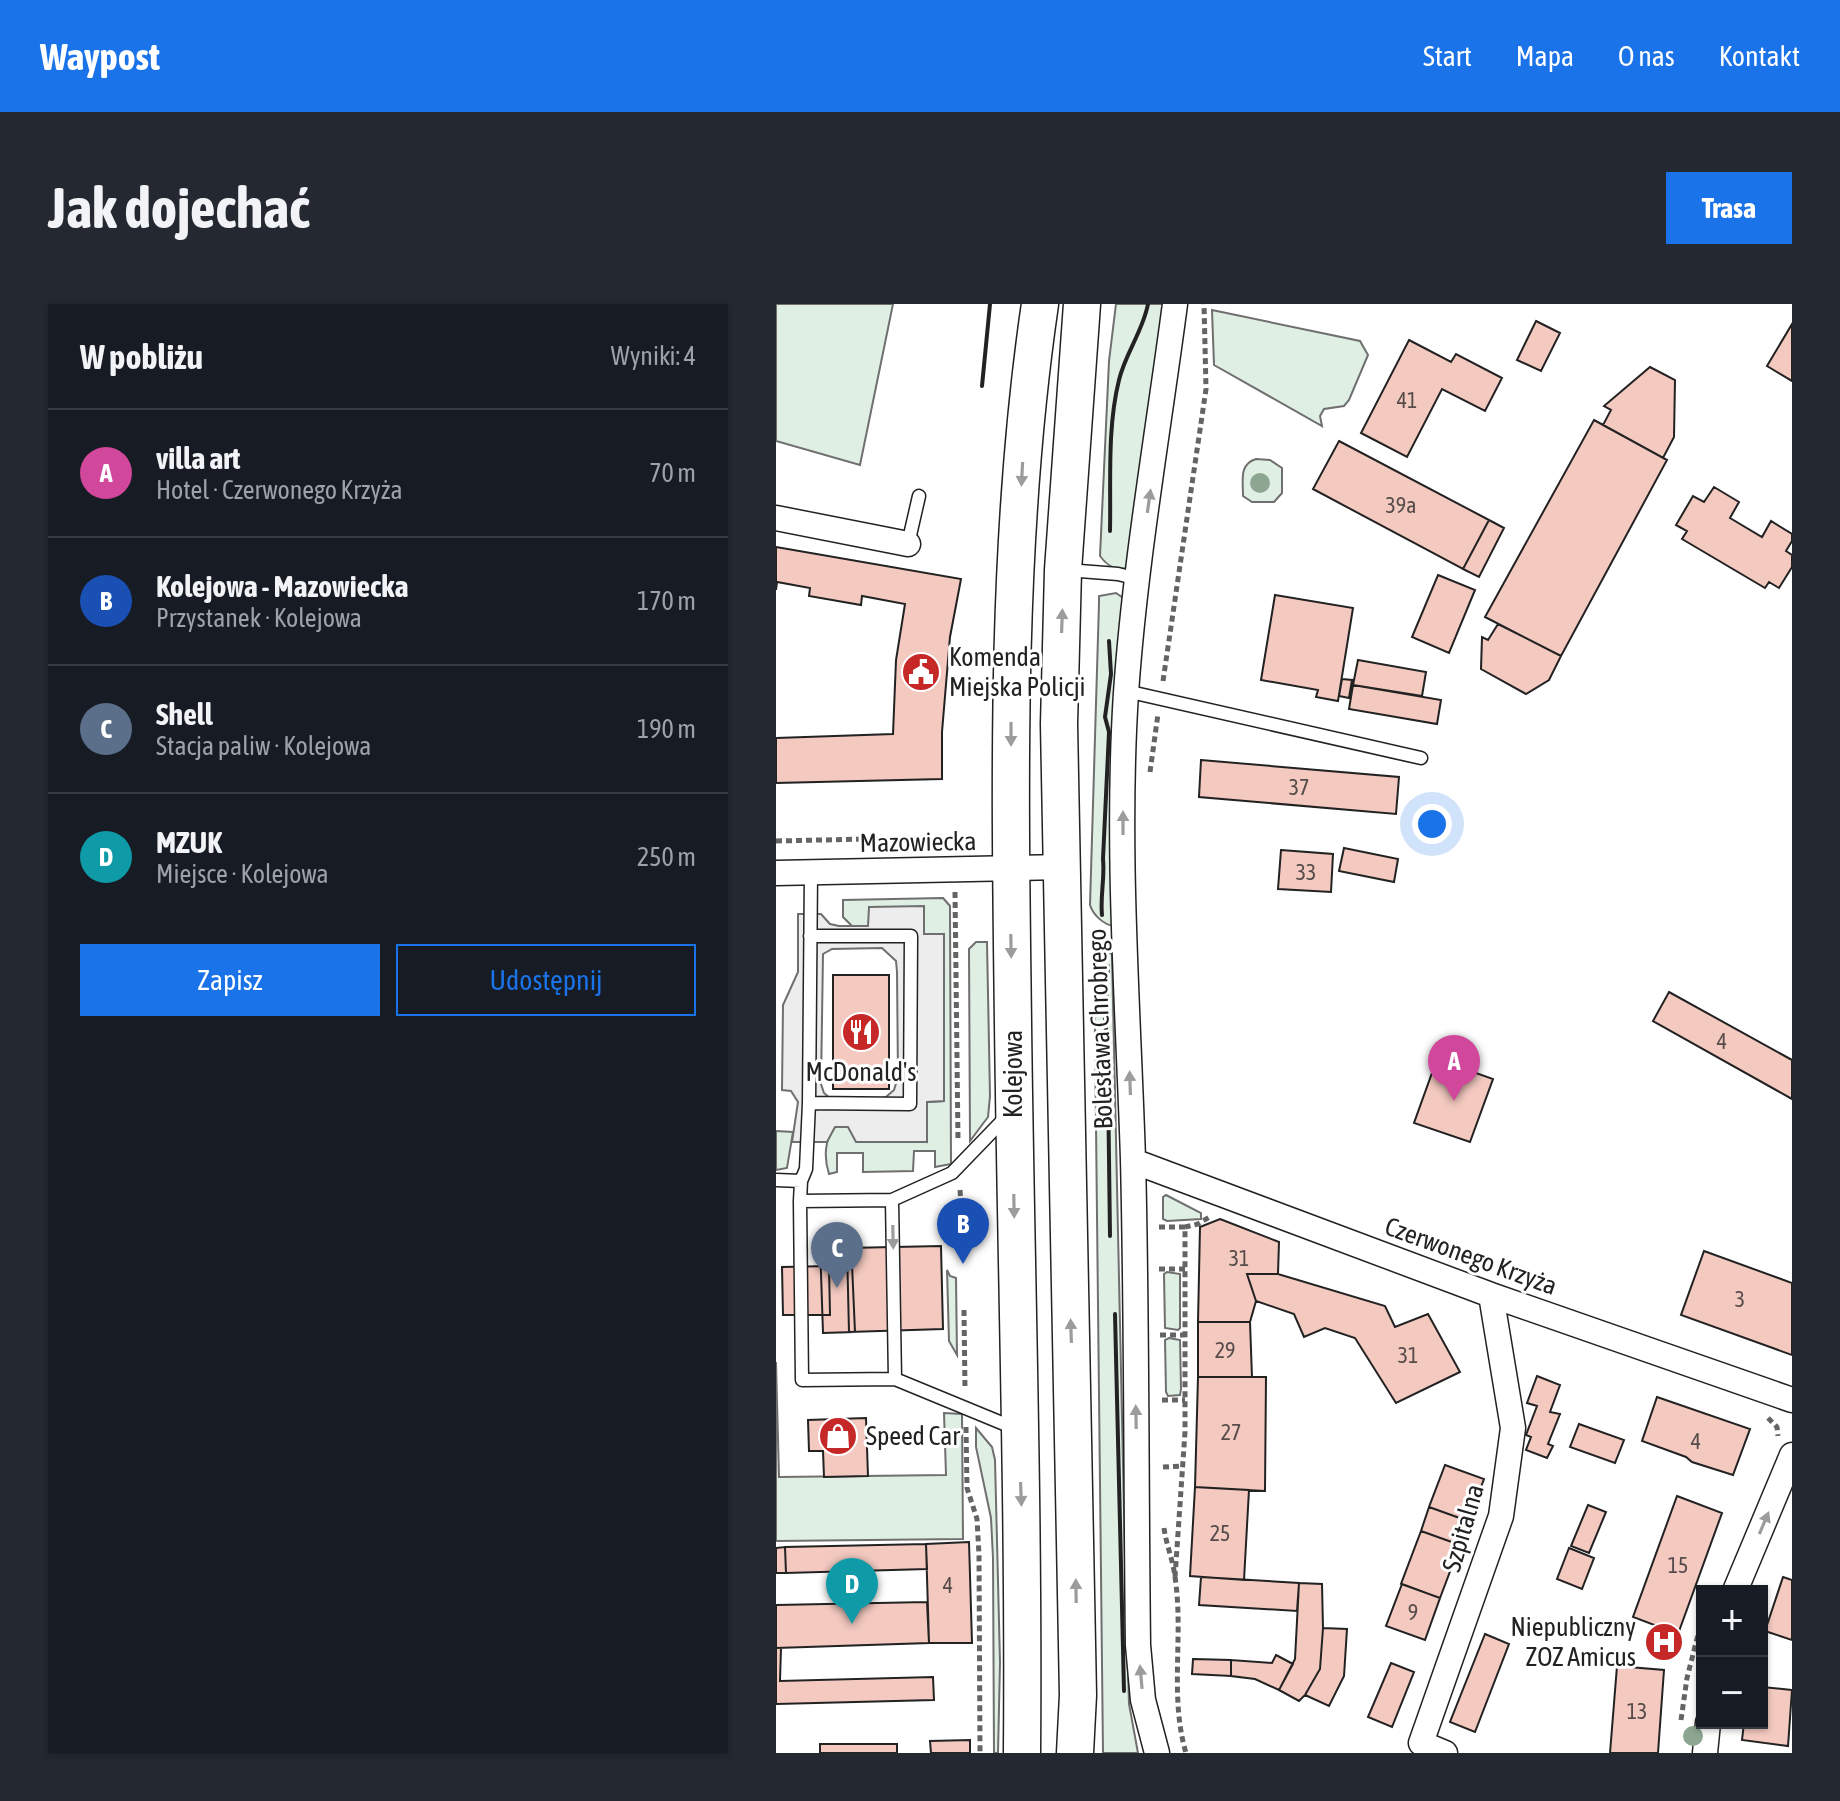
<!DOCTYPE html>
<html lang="pl">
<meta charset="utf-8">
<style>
:root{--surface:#171b24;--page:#242831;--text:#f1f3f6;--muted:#9ea1a6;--line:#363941;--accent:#1a73e8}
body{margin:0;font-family:"Asap Condensed",sans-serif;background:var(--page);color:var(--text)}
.controls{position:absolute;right:24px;bottom:24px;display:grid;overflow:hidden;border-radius:0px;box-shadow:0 2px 6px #0004}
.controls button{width:72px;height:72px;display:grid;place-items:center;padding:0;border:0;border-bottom:2px solid var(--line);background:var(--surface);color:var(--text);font:40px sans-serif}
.you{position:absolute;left:656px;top:520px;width:28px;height:28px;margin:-20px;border:6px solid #fff;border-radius:50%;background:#1a73e8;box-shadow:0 0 0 12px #1a73e833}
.badge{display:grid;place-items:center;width:52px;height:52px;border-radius:50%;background:var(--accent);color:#fff;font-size:26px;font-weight:700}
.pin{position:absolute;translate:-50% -66px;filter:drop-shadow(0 2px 4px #0008)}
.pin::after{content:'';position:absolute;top:42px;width:28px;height:24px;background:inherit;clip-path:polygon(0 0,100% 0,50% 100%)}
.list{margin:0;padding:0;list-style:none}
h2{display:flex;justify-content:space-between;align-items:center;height:104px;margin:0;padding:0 32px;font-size:34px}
h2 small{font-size:26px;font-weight:400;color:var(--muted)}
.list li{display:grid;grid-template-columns:52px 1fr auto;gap:24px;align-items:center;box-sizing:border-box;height:128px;padding:0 32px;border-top:2px solid var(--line)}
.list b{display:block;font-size:30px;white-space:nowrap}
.list p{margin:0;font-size:26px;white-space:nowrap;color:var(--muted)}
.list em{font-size:26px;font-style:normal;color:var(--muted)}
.actions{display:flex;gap:16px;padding:24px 32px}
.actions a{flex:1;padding:18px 0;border:2px solid var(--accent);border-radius:0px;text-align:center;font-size:28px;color:var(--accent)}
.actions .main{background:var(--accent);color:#fff}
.map{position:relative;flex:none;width:1016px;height:1449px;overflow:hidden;border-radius:0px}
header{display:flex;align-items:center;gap:48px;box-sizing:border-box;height:112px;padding:0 40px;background:var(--accent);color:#fff}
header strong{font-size:38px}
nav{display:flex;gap:44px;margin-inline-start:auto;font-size:28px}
.intro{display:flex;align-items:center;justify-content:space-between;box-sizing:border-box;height:192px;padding:0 48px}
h1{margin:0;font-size:56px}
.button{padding:20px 36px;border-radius:0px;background:var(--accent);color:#fff;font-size:28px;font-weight:700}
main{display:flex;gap:48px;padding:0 48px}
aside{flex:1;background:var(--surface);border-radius:0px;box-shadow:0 2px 6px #0004}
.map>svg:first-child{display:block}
.green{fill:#e0efe3;stroke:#6f6f6f;stroke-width:2}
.parking{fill:#ededed;stroke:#6f6f6f;stroke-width:2;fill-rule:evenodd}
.building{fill:#f3c9c0;stroke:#222;stroke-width:2}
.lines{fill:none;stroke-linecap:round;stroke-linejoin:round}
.service-casing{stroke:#222;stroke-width:15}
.minor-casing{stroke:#222;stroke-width:27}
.primary-casing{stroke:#222;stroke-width:39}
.path{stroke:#646464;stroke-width:5;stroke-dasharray:6 4;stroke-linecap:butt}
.service{stroke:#fff;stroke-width:12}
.minor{stroke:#fff;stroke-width:24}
.primary{stroke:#fff;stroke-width:36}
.wall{stroke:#222;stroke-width:4}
.tree{fill:#8da692}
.oneway{fill:#9c9c9c}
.labels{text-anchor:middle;stroke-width:6;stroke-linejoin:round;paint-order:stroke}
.number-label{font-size:22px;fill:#564c4a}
.poi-label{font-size:26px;fill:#222;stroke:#fff;text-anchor:start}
.street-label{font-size:26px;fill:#222;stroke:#fff}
</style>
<header>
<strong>Waypost</strong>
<nav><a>Start</a><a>Mapa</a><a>O nas</a><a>Kontakt</a></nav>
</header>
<div class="intro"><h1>Jak dojechać</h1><a class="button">Trasa</a></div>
<main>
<aside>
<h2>W pobliżu<small>Wyniki: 4</small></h2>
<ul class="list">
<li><span class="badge" style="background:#d1479c">A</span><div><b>villa art</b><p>Hotel · Czerwonego Krzyża</p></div><em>70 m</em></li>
<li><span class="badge" style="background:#1a4fb4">B</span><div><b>Kolejowa - Mazowiecka</b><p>Przystanek · Kolejowa</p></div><em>170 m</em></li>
<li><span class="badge" style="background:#5c6f8a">C</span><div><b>Shell</b><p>Stacja paliw · Kolejowa</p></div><em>190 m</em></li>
<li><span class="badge" style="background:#0f9aa8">D</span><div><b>MZUK</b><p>Miejsce · Kolejowa</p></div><em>250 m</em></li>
</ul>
<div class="actions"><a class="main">Zapisz</a><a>Udostępnij</a></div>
</aside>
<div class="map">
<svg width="1016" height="1449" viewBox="0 0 1016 1449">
<rect width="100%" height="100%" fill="#fff"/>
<path class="green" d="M0,0H117L84,161L0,137Z
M340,0H391L354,263C341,268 332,263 324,252L333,57Z
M436,6L584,37L592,51L573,96L568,102L548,105L544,112L546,122L438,61Z
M480,155L494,156L506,164V189L498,198H476L467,192C467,176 463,160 480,155Z
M340,289L350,296L338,622C328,621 317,611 314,601L323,299V292Z
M167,594L174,602L175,860L159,863V847H138L137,867L87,868V849H61V868L53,870C48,855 48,835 59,823H72L151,838V798L168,797L148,631V603H93V623L76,622L67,613V596Z
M200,638H211L214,792L212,813L194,837L193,645Z
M318,643L336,650L350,1298L353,1400L362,1449H327Z
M0,827L17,828L11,864L0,866Z
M390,891L425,909V915L391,917L387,915V893Z
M171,966L174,972L180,974L181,1051L173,1037Z
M391,968L404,970V1024L402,1026L389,1024L388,970Z
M393,1034L404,1036L405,1085L404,1091L392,1092L390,1088L389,1036Z
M0,1058L3,1173L170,1171L168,1109L186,1110L187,1235L0,1237Z
M200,1124L216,1143L219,1156L224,1358L222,1449H218L217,1254L215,1214L200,1143Z"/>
<path class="parking" d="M148,602V630H168V797L151,798V838H80L72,823H59L51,838H16L22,798L15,787L6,786L7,701L22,668V610H45L54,620L63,622H92L93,603ZM106,644L120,657L121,668L122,773L118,786L110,793L102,796L55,795L48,789L45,780L47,650L56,645Z"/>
<path class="building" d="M760,17L784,29L765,67L741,56Z
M1016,20V77L991,62Z
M633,36L675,58L680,50L726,74L709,107L666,85L631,153L585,129Z
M874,63L899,76L898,133L887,154L827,121L835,106L828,102Z
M818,116L891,156L785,352L709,313Z
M563,137L713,216L687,265L537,185Z
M938,183L963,198L954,214L986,233L995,217L1016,230V237L1010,247L1016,251V263L1003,284L993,278L989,284L906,235L911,227L900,221L917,192L928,198Z
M713,216L728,224L703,273L687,265Z
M0,243L185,275L174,333L166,428V475L0,479V434L117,430L120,356L129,300L86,292L85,301L33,292L34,284L1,278L0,286Z
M662,271L699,286L673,349L636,333Z
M499,291L577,304L562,397L540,393L542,386L485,376Z
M722,320L785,352L773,376L750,390L705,365L706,333L712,336Z
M582,356L650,368L646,392L577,381Z
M566,375L576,376L573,394L563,392Z
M577,381L665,396L661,420L573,405Z
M425,456L623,473L620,510L423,493Z
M568,544L622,555L618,578L563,567Z
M505,546L557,550L555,588L502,585Z
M57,671H113V785H57Z
M893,688L1016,756V795L877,717Z
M661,755L717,775L694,838L638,819Z
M444,915L503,938L502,970H471L480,997L474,1018H422L424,923Z
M75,938L79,1028L47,1029L44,939Z
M165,942L167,1025L73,1028L71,944Z
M928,947L1016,979V1051L905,1011Z
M53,962L54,1011H7L6,963Z
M471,970H502L609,1002L619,1023L652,1010L684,1068L620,1099L579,1034L549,1024L528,1033L518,1010L480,997Z
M422,1018H474L476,1073H422Z
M761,1072L784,1081L774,1108L784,1110L772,1140L777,1142L771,1154L750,1146L755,1133L750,1131L761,1102L751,1099Z
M422,1073H490L489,1187L419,1183Z
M881,1093L974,1125L957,1171L916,1158L910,1153L866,1137Z
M90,1114L92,1172L48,1173L47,1147H33L32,1116Z
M803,1120L848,1136L839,1159L794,1143Z
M669,1161L708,1175L692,1217L653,1203Z
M419,1183L473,1186L468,1276L414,1272Z
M901,1192L946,1209L902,1330L857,1313Z
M812,1201L830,1208L813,1249L795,1242Z
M653,1203L692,1217L684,1241L645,1227Z
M645,1227L684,1241L664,1294L625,1280Z
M193,1238L196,1339H153L150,1240Z
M150,1240L151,1265L10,1269L9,1243Z
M9,1243L10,1269H0V1244Z
M793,1244L818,1254L806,1285L781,1275Z
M425,1273L523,1279L521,1307L423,1301Z
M1007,1273L1016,1276V1336L989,1327Z
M523,1279L546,1280L547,1324L544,1365L529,1391L523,1397L503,1386L519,1355Z
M626,1280L664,1294L649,1336L610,1322Z
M151,1298L153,1339L0,1344V1301Z
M547,1324L571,1325L568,1372L553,1402L529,1391L544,1365Z
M709,1330L733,1340L699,1428L674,1418Z
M0,1344H5L4,1377L157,1373L158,1396L0,1400Z
M500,1351L517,1360L503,1386L479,1375L455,1372V1356L496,1359Z
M417,1355L455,1356V1372L416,1370Z
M615,1359L638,1368L616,1423L592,1413Z
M841,1362L888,1366L882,1449H834Z
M986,1383L1016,1386L1012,1442L966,1436L968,1419H986Z
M194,1436V1449H155L154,1437Z
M44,1440H121V1449H44Z"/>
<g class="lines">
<g class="service-casing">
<path id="service" d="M132,240L143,192
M291,266L342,270L362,275
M350,387L645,454
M35,568L33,799L30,865L25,877L24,897L26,1076L119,1075
M33,799L134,800L135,632H34
M232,811L176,869L116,896L119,1075L238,1124
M0,876L25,877
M24,897L116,896"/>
</g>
<g class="minor-casing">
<path id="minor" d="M0,214L132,240
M0,569L286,563
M357,857L715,991L1016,1096
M959,1287L1016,1151
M381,1449L367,1396L362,1341C360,1179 361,1017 357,855C352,700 340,544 350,389C359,259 382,129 399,0
M669,1449L645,1439L725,1212L737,1124L715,991
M929,1449L932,1419"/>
</g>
<g class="primary-casing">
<path id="primary" d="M246,1449C248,1206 240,963 237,720C234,480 229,238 264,0
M299,1449L302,1391L283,420L287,266L306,0"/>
</g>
<path class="path" d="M387,377L430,85L428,0
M374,468L382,410
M0,537L178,533
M179,588L182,836
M184,886L186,913
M383,923H409
M383,965H409
M188,1006L189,1085
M384,1031H409
M386,1096H409
M992,1114L1001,1123L1002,1132
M190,1123L191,1184L201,1215L203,1251L204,1449
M387,1163L407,1162
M388,1224C390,1240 397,1256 399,1273C408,1331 393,1392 410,1449
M399,1273L409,1128V923L422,920L435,912
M905,1416L911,1374L926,1315"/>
<use href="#service" class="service"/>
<use href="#minor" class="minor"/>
<use href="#primary" class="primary"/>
<path class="wall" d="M206,82L214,0
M334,227C335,178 331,124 343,76C349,50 367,27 372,0
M326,611C324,592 329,574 327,555L333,428L329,413L335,370L333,337
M332,662L329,716L332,748L326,760L332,777L334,932
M339,1010L348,1387"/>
</g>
<g class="tree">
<circle cx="484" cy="179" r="10"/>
<circle cx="917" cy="1432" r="10"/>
</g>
<defs><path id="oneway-solid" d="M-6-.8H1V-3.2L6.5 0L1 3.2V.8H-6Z" transform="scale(2)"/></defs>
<g class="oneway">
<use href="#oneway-solid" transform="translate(246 170) rotate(93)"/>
<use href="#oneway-solid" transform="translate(373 197) rotate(-82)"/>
<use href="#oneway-solid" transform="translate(286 317) rotate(-88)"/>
<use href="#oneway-solid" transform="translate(235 430) rotate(90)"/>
<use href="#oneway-solid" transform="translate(347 519) rotate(-90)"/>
<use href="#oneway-solid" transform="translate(235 642) rotate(89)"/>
<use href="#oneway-solid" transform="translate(354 779) rotate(-92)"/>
<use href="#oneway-solid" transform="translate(238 902) rotate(89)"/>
<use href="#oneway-solid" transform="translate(117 933) rotate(89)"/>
<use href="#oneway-solid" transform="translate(295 1027) rotate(-92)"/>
<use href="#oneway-solid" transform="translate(360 1113) rotate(-91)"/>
<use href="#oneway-solid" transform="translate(245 1190) rotate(88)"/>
<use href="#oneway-solid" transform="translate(988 1219) rotate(-67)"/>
<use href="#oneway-solid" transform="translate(300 1287) rotate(-91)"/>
<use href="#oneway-solid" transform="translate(365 1373) rotate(-95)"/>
</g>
<defs>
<g id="civic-disc" transform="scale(2)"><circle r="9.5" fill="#c62828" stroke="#fff"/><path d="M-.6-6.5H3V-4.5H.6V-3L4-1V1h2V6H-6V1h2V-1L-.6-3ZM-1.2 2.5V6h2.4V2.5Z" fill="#fff"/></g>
<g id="restaurant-disc" transform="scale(2)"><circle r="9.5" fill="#c62828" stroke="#fff"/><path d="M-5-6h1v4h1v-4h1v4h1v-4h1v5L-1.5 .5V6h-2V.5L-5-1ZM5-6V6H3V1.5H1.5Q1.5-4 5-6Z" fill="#fff"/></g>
<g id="shop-disc" transform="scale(2)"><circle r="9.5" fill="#c62828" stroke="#fff"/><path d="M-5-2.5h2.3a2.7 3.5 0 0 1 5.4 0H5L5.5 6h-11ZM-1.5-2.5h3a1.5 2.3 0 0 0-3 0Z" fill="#fff"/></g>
<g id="hospital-disc" transform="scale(2)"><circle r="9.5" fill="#c62828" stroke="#fff"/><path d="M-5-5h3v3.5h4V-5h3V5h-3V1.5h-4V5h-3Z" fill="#fff"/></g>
</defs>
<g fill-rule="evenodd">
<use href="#civic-disc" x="145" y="368"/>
<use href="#restaurant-disc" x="85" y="728"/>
<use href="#shop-disc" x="62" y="1132"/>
<use href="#hospital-disc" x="888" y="1338"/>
</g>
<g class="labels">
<g class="number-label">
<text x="631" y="104">41</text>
<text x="625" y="209">39a</text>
<text x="523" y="491">37</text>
<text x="530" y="576">33</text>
<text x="946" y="745">4</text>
<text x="463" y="962">31</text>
<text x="964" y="1003">3</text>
<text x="449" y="1054">29</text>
<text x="632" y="1059">31</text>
<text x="455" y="1136">27</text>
<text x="920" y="1145">4</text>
<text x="444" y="1237">25</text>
<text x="902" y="1269">15</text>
<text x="172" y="1289">4</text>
<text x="637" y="1316">9</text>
<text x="861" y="1415">13</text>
</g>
<g class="poi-label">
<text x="173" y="362">Komenda<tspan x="173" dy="30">Miejska Policji</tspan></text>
<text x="85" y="777" text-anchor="middle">McDonald's</text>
<text x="90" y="1141">Speed Car</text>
<text x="860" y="1332" text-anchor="end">Niepubliczny<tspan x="860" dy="30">ZOZ Amicus</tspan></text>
</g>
<g class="street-label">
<text transform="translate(142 538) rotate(-1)" y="9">Mazowiecka</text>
<text transform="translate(324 725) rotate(-92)" y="9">Bolesława Chrobrego</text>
<text transform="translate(237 770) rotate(-90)" y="9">Kolejowa</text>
<text transform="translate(695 952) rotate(20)" y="9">Czerwonego Krzyża</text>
<text transform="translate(687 1224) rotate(-74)" y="9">Szpitalna</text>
</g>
</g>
</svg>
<div class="controls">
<button>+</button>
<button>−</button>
</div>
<div class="you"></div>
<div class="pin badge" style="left:678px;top:797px;background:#d1479c">A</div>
<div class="pin badge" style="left:187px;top:960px;background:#1a4fb4">B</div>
<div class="pin badge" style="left:61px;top:984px;background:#5c6f8a">C</div>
<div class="pin badge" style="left:76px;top:1320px;background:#0f9aa8">D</div>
</div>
</main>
